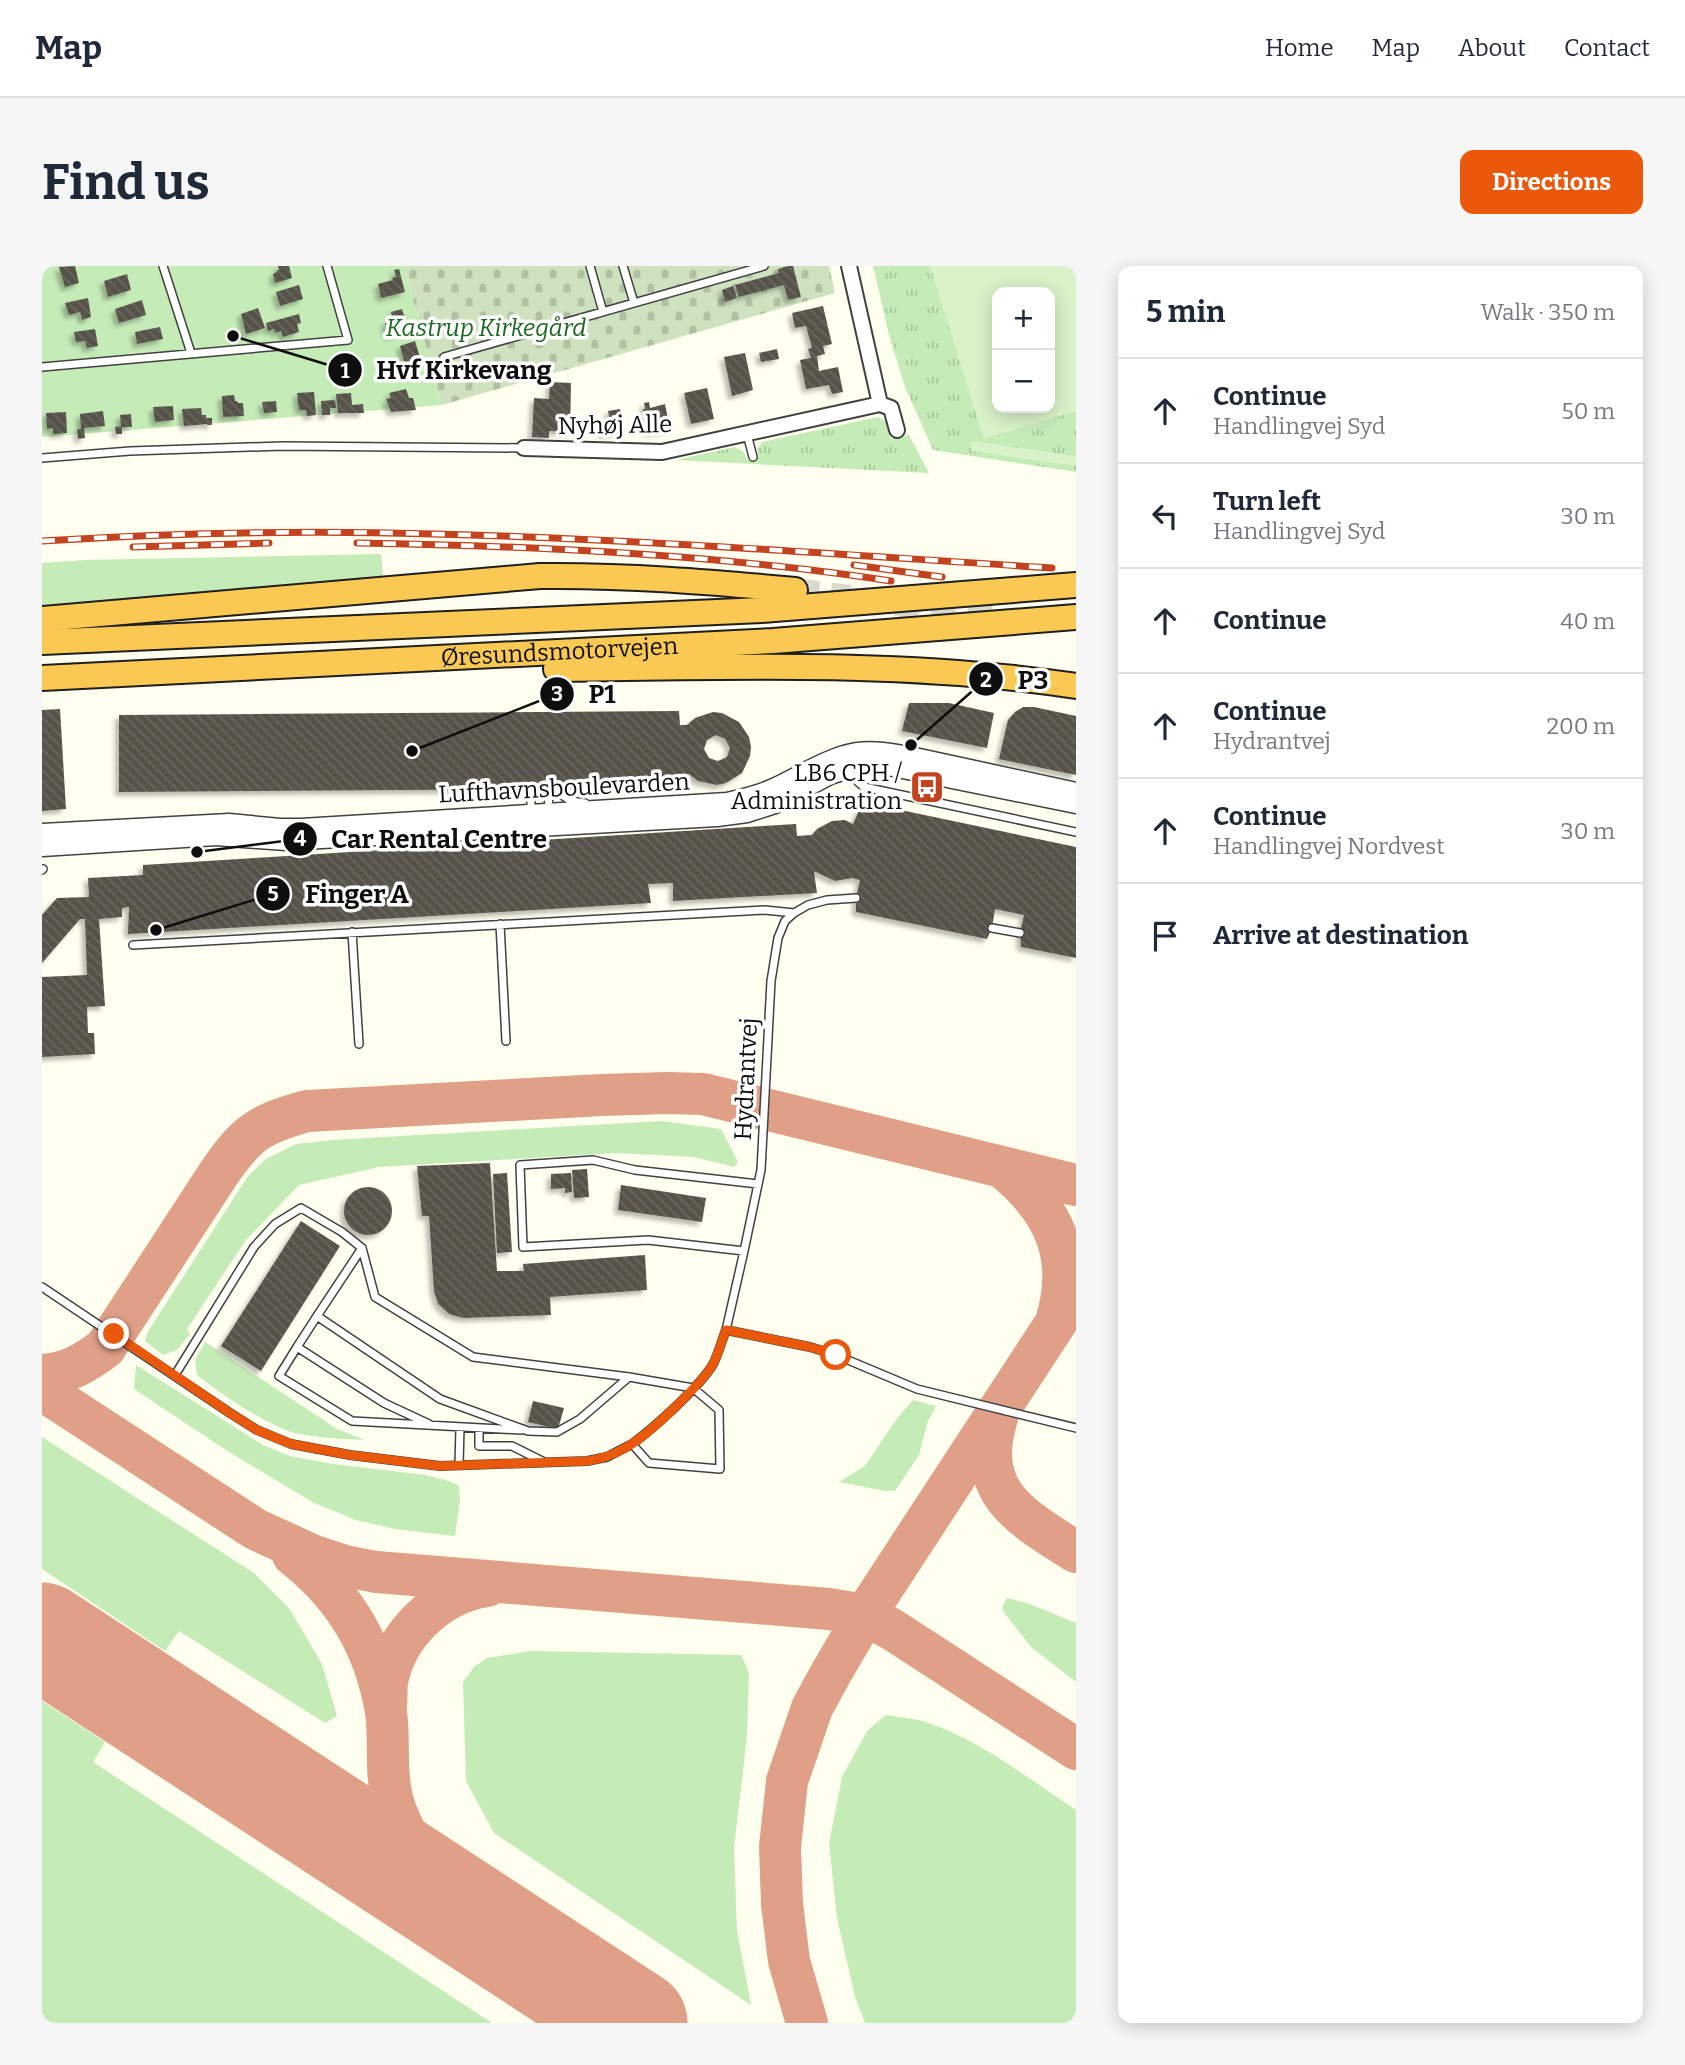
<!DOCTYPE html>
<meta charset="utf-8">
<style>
:root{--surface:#fff;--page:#f6f6f7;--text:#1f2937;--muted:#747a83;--line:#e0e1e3;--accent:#ea580c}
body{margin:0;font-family:Bitter,serif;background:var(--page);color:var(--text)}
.controls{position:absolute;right:21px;top:21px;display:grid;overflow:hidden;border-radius:14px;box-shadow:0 4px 18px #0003}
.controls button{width:63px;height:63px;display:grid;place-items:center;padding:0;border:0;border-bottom:2px solid var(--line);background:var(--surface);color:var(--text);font:35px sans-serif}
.stop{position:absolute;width:21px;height:21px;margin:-16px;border:5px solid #ea580c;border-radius:50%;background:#fff}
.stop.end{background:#ea580c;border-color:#fff;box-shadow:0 2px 7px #0008}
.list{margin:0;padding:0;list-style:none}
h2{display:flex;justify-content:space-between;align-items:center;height:91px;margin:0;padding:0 28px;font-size:30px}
h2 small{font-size:23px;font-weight:400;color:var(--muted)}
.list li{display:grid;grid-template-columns:46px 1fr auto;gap:21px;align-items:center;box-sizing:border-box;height:105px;padding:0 28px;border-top:2px solid var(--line)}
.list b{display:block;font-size:26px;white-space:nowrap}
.list p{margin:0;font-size:23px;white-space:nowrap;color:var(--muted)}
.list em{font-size:23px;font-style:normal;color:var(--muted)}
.icon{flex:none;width:38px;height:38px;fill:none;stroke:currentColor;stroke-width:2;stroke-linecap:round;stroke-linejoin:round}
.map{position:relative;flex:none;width:1034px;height:1757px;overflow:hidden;border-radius:14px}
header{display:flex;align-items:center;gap:42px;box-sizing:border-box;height:98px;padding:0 35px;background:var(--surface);border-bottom:2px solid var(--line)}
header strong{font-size:33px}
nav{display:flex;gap:38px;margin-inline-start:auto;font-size:24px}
.intro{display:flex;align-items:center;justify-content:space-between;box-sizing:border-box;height:168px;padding:0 42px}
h1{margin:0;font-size:49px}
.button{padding:18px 32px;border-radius:14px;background:var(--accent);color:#fff;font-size:24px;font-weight:700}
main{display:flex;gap:42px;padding:0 42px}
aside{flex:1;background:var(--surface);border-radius:14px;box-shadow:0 4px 18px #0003}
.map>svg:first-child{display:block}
.grass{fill:#c5ebb7}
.cemetery{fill:url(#cemetery-stones)}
.park{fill:url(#park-tufts);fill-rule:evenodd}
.pitch{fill:#d9f2c9;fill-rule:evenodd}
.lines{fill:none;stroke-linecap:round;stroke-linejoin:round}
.taxiway{stroke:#e0a088;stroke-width:42}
.runway{stroke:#e0a088;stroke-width:107}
.building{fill:url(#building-back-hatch);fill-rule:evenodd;filter:url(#shadow)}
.motorway-tunnel{stroke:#dadbcd;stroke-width:24;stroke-dasharray:24 12;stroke-linecap:butt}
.service-casing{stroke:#414141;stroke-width:10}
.minor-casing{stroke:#414141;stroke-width:18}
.tertiary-casing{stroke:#414141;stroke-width:21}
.motorway-casing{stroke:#1f1f1f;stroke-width:28}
.service{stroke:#fff;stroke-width:7}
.minor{stroke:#fff;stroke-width:14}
.tertiary{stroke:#fff;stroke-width:18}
.motorway{stroke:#f9c953;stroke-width:24}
.rail-casing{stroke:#c34220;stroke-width:7}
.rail{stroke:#fff;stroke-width:4.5;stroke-dasharray:13;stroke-linecap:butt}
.route{stroke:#ea580c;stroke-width:9}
.labels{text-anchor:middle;stroke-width:7;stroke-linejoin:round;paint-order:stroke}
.park-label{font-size:24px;font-style:italic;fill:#1b681f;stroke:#fff}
.street-label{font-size:24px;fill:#0e0e0e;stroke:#fff}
.poi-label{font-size:24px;fill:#0e0e0e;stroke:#fff;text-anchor:end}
.leader{fill:none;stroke:#0e0e0e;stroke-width:2.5}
.callout-dot{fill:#0e0e0e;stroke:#fff;stroke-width:2.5}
.mark-label{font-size:21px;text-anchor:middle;font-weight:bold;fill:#fff}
.callout-label{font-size:26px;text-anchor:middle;font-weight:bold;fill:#0e0e0e;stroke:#fff;stroke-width:7;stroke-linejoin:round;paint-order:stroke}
</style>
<header>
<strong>Map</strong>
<nav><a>Home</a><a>Map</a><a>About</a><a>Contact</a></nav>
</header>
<div class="intro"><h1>Find us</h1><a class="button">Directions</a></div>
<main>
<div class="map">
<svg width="1034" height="1757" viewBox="0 0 1034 1757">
<defs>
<pattern id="cemetery-stones" width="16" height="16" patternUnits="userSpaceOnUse" patternTransform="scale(1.75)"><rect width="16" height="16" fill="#cee2bf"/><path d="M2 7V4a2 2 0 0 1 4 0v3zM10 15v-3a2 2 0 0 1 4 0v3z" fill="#b0c1a3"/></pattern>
<pattern id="park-tufts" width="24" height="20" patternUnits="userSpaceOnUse" patternTransform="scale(1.75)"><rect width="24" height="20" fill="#c5ebb7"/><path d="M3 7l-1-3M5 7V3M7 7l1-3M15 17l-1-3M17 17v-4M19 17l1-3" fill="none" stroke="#a8c89c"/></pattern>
<pattern id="building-back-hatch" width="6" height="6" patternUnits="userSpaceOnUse" patternTransform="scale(1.75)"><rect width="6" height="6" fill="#57524a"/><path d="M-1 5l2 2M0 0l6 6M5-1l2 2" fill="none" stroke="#6a6660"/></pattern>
<filter id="shadow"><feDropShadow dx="-4" dy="4" stdDeviation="2" flood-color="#0004"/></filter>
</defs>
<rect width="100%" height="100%" fill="#feffef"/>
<path class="grass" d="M0,0H362L400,139L0,171Z
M339,288L341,310L0,340V297L43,294Z
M620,855L679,863L696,896L692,901L652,891L575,887L337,901L257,919L204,974L145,1063L148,1068L135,1084L121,1089L103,1075L105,1067L206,910L224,893L254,878L290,874Z
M163,1076L295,1163L323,1174C299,1173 276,1172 253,1167C226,1160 177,1127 155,1109L153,1094Z
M94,1099L221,1179L248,1190L291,1198L384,1209L407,1215L417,1220L418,1234L413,1270L353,1263L314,1254L272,1237L187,1186L92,1123Z
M871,1134L894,1140L886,1155L877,1189L853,1225H844L797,1216L823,1200L856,1151Z
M0,1171L212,1307L247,1342L280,1398L295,1450L283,1457L137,1365L123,1385L0,1303Z
M965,1332L988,1338L1034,1357V1416L989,1381L961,1345V1339Z
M489,1385L699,1389L707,1407L705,1470L692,1582L695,1664L709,1739L452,1567L424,1515L421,1416L432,1401L445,1392Z
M0,1435L63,1476L51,1496L450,1757H0Z
M844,1449C855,1451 867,1452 877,1454C935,1471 985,1512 1034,1544V1757H823L813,1731L795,1652L787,1577L800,1511L825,1465Z"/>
<path class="cemetery" d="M362,0H787L793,27L400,139Z"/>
<path class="park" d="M831,0H1034V206L891,184L863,121L847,69ZM955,26H1008V142H955Z
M836,151L844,155L849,173L867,169L887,207L634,194L693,181L702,186L705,194L717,191L715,184L720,176Z"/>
<path class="pitch" d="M888,0H1034V145L942,173ZM1008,26V142H955V26Z
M930,175L1034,190V200L929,185Z"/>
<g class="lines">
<path class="taxiway" d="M961,902C1012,943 1034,990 1014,1056
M0,1109C25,1108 43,1097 63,1082L177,907C205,866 218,858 265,845L560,829L625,827L661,828L1034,919
M0,1124L213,1263L272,1290L303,1300L334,1306L787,1343L823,1349L851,1364L1034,1483
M955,1152C932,1227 979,1251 1034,1286
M251,1289C303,1330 333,1380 344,1446C348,1474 343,1504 350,1532C358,1562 379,1597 400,1620C414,1634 430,1646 443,1660
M344,1438C345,1431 344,1423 345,1416C354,1367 397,1327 445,1320
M765,1757L747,1695L740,1638L738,1581L745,1515L770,1442L789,1407L823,1349L1034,1026"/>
<path class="runway" d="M0,1370L592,1757"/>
</g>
<path class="building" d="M33,0L37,17L23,21L17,1Z
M236,0H247L250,12L233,17L231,8L235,6V4H237Z
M746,0H751L759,31L746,34L742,19L697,31L693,19L737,7L736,3Z
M357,3L363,26L339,32L336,18L351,14L350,12L354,11L352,4Z
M85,8L89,24L66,31L62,15Z
M257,19L261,33L238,40L234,26Z
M691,20L695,32L683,36L680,24Z
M46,32L49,51L40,54L38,46L27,49L23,37Z
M100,34L104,49L77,57L73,43Z
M781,40L790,78L781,80L783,88L775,90L777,105L796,101L801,126L790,128L787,119L764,123L758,94L769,92L766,83L770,82L764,60L753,62L750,47Z
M216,42L223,62L204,68L199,48Z
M360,43L367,65L346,70L343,57L351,54L349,46Z
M257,48L259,57L255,58L257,66L241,71L239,65L233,67L232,63L226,65L224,57Z
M118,61L121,73L95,78L93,66Z
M53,63L56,80L45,82L43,75L34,76L32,66Z
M373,75L380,98L364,102L358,80Z
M735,83L737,93L719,96L717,87Z
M703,87L711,124L690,130L682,91Z
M508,116L529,117L528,166L507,165V172L490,171L492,132L507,133Z
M665,122L672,153L649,158L642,127Z
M364,123L367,132H371L374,144L349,146L344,133L349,132L347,127Z
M272,126L274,149L265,150L264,144H257L255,127Z
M309,127L310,139L321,138L322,147H296L294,128Z
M192,129L193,135H195L196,137H201L202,150L181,151L180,130Z
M293,134L294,142H288V149H280L279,135Z
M234,135L235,146L222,147L220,136Z
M607,136L608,142L623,138L628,163L606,167L601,143H603L602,137Z
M131,140L132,154L113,156L111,141Z
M159,142L160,149H164V152H170V159H165V158L142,160L140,143Z
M578,143L582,165L561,169L558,158L568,156L566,145Z
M61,145L63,160L42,162L43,172L36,173L35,163H39L38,148Z
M24,146L25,167L11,168V162L5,163L4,147Z
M89,148L90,161H80V168H74L73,161L79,160L78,149Z
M867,437H907L952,447L945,482L860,465Z
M981,441H992L1034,450V509L957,493L966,454L973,446Z
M18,443L24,543L0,545V444Z
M637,445L638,459H645L653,452L671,446L680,447L697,456L707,471L709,481L708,490L700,507L684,517L675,519L656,515L647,508H638V522L77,526V449ZM674,469L683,473L688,482L685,491L676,495L667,492L662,483L665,474Z
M821,536L1034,581V692L979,681L978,667L982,649L953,643L950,662L945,673L814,646V632L818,614L810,612L793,615L774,606H772L775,627L631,635V617L606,618L609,637L86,668L87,641L80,642V651L57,653L63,740L45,741L46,767H52L53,788L0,791V711L45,709L43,653H38L0,697V649L15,632L47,631L46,612L101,609V599L754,558L755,570L770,569L775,563L790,555L803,554L811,558Z
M448,897L455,1005H482L481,998L603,989L605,1024L508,1031L509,1049L421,1052L407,1048L396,1038L392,1025L387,950H380L375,900Z
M545,903L547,931L532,932L530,904Z
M465,907L470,986L455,987L451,908Z
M529,907L530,926L523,927V922L509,923V908Z
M579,919L664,932L660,956L576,944Z
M302 945a24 24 0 1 1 48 0a24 24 0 1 1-48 0Z
M259,955L298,980L219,1105L179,1080Z
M491,1135L522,1142L516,1163L486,1156Z"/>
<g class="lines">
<path class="motorway-tunnel" d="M753,324L808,331
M854,338L954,352"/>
<g class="service-casing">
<path id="service" d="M121,0L149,87
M548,0L561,46
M581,0L592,37
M402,91L722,0
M0,101L306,74L285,0
M705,168L711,191
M0,192L88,185L240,180L482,182
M817,500L816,516L822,521L1034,566
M506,522L507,545
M520,522V529L529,535L543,537
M489,547V523
M0,604L1,603
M458,658L464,775
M950,662L978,667
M310,666L317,778
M91,679L723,644L752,647L766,639L785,634L814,632
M320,982L275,1050L398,1133L486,1165L515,1166L538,1153L587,1111
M702,985L719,904L729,715L736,672L743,655L752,647
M0,1021L188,1147L215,1164L249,1178L308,1189L398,1200L545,1195L565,1191L590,1178
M275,1050L255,1081L342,1137L387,1158
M684,1064L702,985L606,974L481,981L478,899L551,894L593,904L716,918
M255,1081L237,1110L310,1155L479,1164
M133,1109L212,981L233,958L259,942L300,966L320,982L333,1031L431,1091L587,1111L651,1122L677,1144L678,1203L607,1197L590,1178C613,1161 654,1124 670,1100C676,1090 679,1076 684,1064L768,1081L794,1089L875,1123L1034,1162
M437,1162V1180H470L502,1196
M417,1199L418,1161"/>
</g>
<g class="minor-casing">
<path id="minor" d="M807,0L838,138
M838,138L849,142L855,164
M482,182L620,186L838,138"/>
</g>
<g class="tertiary-casing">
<path id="tertiary" d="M0,567L187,557L238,562H259L685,536C699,533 713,530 727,524C753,513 775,497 802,489C823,482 846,486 868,490L1034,526
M0,581L174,570L244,575L675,551L705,547L733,538L788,509L817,500L841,499L1034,538"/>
</g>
<g class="motorway-casing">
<g id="motorway">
<path d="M0,353L498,310C584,309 668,316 753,324"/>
<path d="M0,376L720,344L1034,319"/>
<path d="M514,403C687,401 863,394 1034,420"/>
<path id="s1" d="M0,412L731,375L1034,351"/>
</g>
</g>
<use href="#service" class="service"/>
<use href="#minor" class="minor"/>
<use href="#tertiary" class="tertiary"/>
<use href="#motorway" class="motorway"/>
<g class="rail-casing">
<path id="rail" d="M0,275C130,267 261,264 392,268C598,273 804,289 1010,302
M315,277C493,280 672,288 849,315
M91,281L227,277
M812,299L900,311"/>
</g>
<use href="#rail" class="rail"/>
</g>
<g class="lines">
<path class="route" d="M72,1068L188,1147L215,1164L249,1178L308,1189L398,1200L545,1195C558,1193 570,1190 581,1183C604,1172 655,1122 670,1100C676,1090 679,1076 684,1064L768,1081L794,1089"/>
</g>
<defs>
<g id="bus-square" transform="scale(1.75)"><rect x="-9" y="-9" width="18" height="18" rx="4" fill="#c34220" stroke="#fff"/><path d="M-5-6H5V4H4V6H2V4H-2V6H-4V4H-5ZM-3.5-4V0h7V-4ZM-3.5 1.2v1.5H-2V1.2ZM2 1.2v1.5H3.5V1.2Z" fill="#fff"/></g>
</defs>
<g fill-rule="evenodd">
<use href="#bus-square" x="885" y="521"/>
</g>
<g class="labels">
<g class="park-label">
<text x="444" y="70">Kastrup Kirkegård</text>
</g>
<g class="street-label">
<text transform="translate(573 159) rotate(-1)" y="8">Nyhøj Alle</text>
<text dy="8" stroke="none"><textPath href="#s1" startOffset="518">Øresundsmotorvejen</textPath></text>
<text transform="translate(522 522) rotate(-3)" y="8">Lufthavnsboulevarden</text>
<text transform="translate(704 813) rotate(-87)" y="8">Hydrantvej</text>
</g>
<g class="poi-label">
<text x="860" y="515">LB6 CPH /<tspan x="860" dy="28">Administration</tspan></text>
</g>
</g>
<path class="leader" d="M191 70L303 104M869 479L944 413M370 485L515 428M155 586L258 573M114 664L231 628"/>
<g class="callout-dot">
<circle cx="191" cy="70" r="7"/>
<circle cx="869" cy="479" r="7"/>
<circle cx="370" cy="485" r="7"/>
<circle cx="155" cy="586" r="7"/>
<circle cx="114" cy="664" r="7"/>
<circle cx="303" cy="104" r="18"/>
<circle cx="944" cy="413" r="18"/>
<circle cx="515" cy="428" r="18"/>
<circle cx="258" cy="573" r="18"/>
<circle cx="231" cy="628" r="18"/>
</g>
<g class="mark-label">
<text x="303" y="112">1</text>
<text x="944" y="421">2</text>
<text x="515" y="435">3</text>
<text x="258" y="580">4</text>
<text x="231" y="635">5</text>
</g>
<g class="callout-label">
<text x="422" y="113">Hvf Kirkevang</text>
<text x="991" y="423">P3</text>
<text x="560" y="437">P1</text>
<text x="397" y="582">Car Rental Centre</text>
<text x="315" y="637">Finger A</text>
</g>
</svg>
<div class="controls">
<button>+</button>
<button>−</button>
</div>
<div class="stop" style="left:794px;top:1089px"></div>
<div class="stop end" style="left:72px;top:1068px"></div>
</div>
<aside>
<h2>5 min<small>Walk · 350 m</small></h2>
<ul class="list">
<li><svg class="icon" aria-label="ahead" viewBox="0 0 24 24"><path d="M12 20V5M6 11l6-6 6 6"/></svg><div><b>Continue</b><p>Handlingvej Syd</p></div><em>50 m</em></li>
<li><svg class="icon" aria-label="left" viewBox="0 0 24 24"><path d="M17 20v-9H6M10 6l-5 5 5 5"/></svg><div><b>Turn left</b><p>Handlingvej Syd</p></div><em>30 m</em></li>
<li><svg class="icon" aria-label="ahead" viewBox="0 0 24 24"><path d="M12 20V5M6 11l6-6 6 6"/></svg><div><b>Continue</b></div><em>40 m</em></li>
<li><svg class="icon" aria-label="ahead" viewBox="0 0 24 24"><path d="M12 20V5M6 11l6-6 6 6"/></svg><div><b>Continue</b><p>Hydrantvej</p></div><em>200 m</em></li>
<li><svg class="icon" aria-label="ahead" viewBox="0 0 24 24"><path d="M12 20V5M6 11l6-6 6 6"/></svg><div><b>Continue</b><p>Handlingvej Nordvest</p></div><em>30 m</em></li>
<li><svg class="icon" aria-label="arrive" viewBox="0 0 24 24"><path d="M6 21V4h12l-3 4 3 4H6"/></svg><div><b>Arrive at destination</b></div></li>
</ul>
</aside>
</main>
